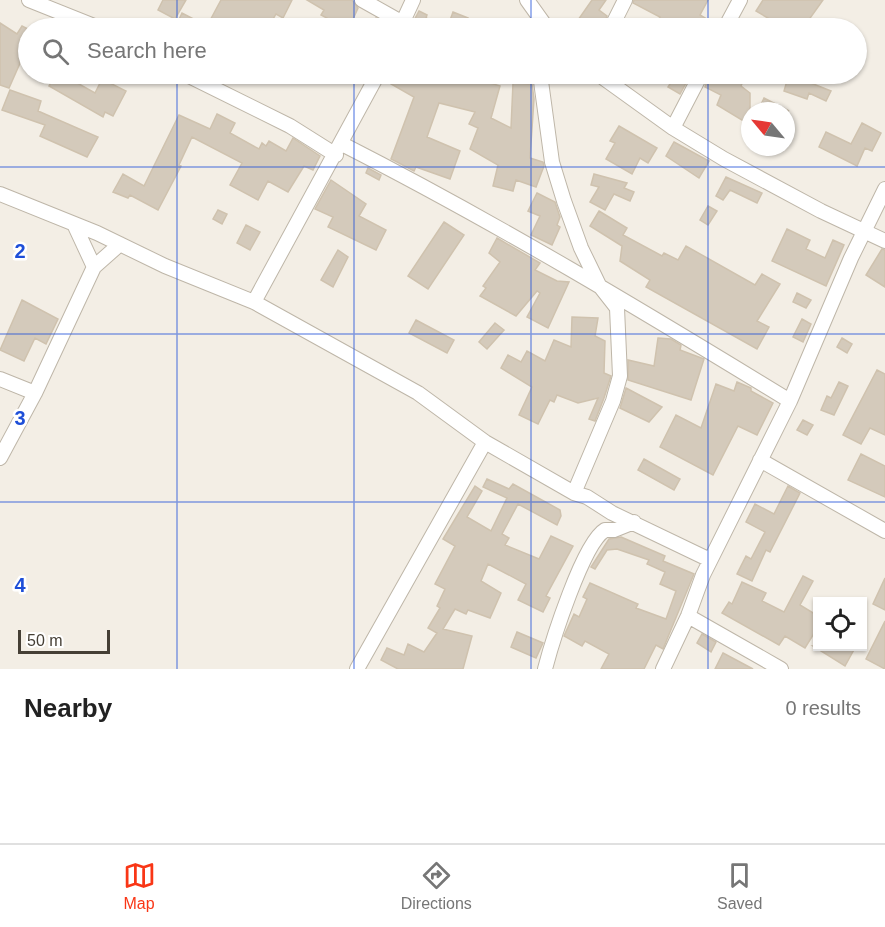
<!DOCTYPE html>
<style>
:root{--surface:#fff;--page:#f2f2f2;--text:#222;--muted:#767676;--line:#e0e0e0;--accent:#f93616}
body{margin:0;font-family:Helvetica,sans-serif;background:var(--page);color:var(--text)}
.controls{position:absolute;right:18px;bottom:18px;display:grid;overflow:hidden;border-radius:0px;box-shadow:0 2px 4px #0004}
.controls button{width:54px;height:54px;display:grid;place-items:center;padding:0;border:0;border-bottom:2px solid var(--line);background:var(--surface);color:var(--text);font:30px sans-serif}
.compass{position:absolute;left:741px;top:102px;width:54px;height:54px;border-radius:50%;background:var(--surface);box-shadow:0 2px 4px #0004;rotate:299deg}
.scale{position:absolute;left:18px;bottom:15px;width:92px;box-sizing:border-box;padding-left:6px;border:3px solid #453f35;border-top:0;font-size:16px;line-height:21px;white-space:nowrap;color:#453f35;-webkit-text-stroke:4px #fff;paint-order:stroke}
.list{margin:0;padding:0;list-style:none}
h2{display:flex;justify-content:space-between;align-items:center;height:78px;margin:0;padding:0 24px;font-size:26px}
h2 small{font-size:20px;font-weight:400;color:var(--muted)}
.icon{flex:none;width:33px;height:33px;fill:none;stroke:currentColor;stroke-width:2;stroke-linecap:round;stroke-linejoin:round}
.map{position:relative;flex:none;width:885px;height:669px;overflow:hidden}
.search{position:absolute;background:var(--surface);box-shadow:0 2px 4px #0004;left:18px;right:18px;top:18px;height:66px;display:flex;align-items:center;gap:15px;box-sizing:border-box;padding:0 21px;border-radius:33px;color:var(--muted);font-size:22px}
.sheet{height:174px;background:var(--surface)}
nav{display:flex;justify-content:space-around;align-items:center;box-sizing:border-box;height:84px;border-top:2px solid var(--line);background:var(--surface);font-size:16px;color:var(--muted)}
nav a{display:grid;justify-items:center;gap:3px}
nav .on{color:var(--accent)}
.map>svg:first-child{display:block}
.building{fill:#d4cabb;stroke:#cfc2ae;stroke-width:1.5}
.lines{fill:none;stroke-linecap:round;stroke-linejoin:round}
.minor-casing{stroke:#beb6a8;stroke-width:16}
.minor{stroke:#fff;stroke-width:14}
.grid{fill:none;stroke:#1d4ed8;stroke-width:1.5;stroke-opacity:0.55}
.grid-label{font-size:20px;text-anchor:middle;font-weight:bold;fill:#1d4ed8;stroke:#fff;stroke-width:5;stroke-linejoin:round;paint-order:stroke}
</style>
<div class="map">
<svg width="885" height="669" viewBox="0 0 885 669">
<rect width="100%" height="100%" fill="#f3eee5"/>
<path class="building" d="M163,0H186L175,19L158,10Z
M221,0H292L283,18L276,14L268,28H175L182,13L207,26Z
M307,0H352L358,8L349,28H336L338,24L321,15L324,10Z
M592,0H606L599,10L607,16L602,28H590L578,20Z
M634,0H708L700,15L717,25L716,28H653L660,17L633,3Z
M763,0H823L803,28H785L756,11Z
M419,11L427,15L426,18L449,28H410Z
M453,12L468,18L464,28L449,23Z
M376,18L391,27V28H371Z
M0,23L17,34L22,26L28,29V45L9,88L0,85Z
M56,74H61L95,93L102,79L126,91L113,116L105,112L103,117L49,86Z
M396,74H470L478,75L477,79L500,86L491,118L511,128L513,83L532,84L534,99L530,158L543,162L544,166L536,187L516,180L513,191L493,186L498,165L470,149L478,128L469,124L475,112L439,103L427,137L460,151L450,179L416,167L414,171L391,159L414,97L391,84Z
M659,74H691L680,94L668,87L672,81Z
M710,74H746L741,86L750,93V125L717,105L721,95L705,87Z
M789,74H800L798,78L831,91L826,101L809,93L807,99L784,91Z
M10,90L41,101L38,111L98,137L87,157L40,136L45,125L2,110Z
M764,98L789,111H758Z
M217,114L235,123L230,133L259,149L262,143L266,146L269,141L286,151L293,138L320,156L313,170L304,166L288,192L268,181L258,200L230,185L242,163L192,137L179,165L181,166L158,210L130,195L128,198L113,192L123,174L144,186L179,115L210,129Z
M862,123L881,133L872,151L865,148L857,166L819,147L826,132L851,144Z
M619,126L657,148L648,163L640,158L632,174L606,159L615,143L610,141Z
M674,142L709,161L699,178L666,156Z
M368,168L381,175L379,180L366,173Z
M594,174L627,183L624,188L634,192L630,201L614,194L605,210L590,202L599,187L591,185Z
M726,177L762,193L757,203L730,190L723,200L716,196Z
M331,180L366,204L359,216L386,230L376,250L328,227L333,217L315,209Z
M537,193L555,202L560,217L557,225L560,227L552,245L531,235L540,216L528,211Z
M708,206L717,211L708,225L700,220Z
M218,210L227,214L222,224L213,219Z
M599,211L627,228L623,235L662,256L664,253L678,260L686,246L755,285L762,274L780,284L757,321L769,327L757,349L646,287L650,280L620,261L622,246L590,226Z
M444,222L464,235L428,289L408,276Z
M246,225L260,232L250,250L237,243Z
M787,229L810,240L806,249L825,258L833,240L844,245L826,286L772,261Z
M497,238L540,263L535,270L557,281L569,282L548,328L527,317L540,293L537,291L516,316L480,296L486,288L483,286L500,262L489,253Z
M882,249L885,250V287L866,275Z
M338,250L348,257L333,287L321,280Z
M797,293L811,300L806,308L793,302Z
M22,300L58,319L46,344L35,338L24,361L0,350Z
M572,317L598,318L595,336L605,341L604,373L611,376L604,398L595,421L589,419L598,398L578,403L557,395L554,402L550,400L538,424L519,415L532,387L501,368L508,355L521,362L527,351L545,361L554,340L571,347Z
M802,319L811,324L803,342L793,337Z
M416,320L454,340L447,353L409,333Z
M495,323L504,330L487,349L479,342Z
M658,338L671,339L681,345L680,350L704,359L691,400L628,380V360L654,366Z
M842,338L852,344L847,353L837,347Z
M877,370L885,374V435L870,428L861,444L843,435Z
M737,382L751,388V391L773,403L757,435L738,426L713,475L660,447L676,415L701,428L716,384L734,391Z
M839,382L848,386L834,415L821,410L827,396L831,398Z
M626,388L662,407L649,422L620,408Z
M803,420L813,425L807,435L797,430Z
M861,454L885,466V497L848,480Z
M644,459L680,479L674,490L638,470Z
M487,479L509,489L513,484L560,510L561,516L557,525L518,504L502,534L509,538L505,545L539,559L551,536L573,546L546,596L550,598L543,612L518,600L526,584L488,564L481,581L501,593L490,618L468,610L466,614L455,609L443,629L472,636L463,669H398L381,660L387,648L404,655L408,644L424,652L437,633L428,628L440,608L437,606L445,589L435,584L455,546L443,539L475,486L482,491L467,517L491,531L507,498L483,487Z
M788,486L800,493L770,552L766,550L752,581L737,574L746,556L751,559L765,532L746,522L755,504L774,514Z
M621,537L665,556L663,561L694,574L663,649L656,645L644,669H601L609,654L585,641L582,646L564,636L574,614L579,617L587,599L583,597L590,583L638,604L636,608L666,619L676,591L660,584L665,572L647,564L649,560L617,549L607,550L595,569L591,567L609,539Z
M803,576L813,581L800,605L818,616V627L805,648L785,636L779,645L722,613L729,602L732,604L742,582L766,593L762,601L784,612Z
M885,578V610L873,604Z
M885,621V669L866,659Z
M517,632L543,643L536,658L511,647Z
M702,634L716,642L711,652L697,643Z
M813,646H856L845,666Z
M723,653L753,669H715Z"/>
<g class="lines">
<g class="minor-casing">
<path id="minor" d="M29,0L99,28
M362,0L403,23
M527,0L547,28
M400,28L413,0
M611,28L625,0
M725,28L740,0
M185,74L290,126L336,155
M540,74L552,162L564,201L581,248L599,285L617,308L620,376L613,401L574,493
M598,74L673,128L724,159L821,211L885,241
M673,128L701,74
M342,144C495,222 643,311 790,401
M0,194L97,233L165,266L254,302L418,393L485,442L574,493L587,497L612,513L710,560
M74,224L94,267
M254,302L378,74
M0,379L35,393
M0,458L35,393L94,267L120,244
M760,460L885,531
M688,616L781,669
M357,669L485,442
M545,669C552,642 583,543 605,530H614L634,522
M663,669L688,616L703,575L790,401L851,258L885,189"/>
</g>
<use href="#minor" class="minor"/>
</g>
<path class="grid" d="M177,0V28M354,0V28M531,0V28M708,0V28M177,74V669M354,74V669M531,74V669M708,74V669M0,167H885M0,334H885M0,502H885"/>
<g class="grid-label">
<text x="20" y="258">2</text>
<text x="20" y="425">3</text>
<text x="20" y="592">4</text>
</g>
</svg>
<div class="controls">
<button><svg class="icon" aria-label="locate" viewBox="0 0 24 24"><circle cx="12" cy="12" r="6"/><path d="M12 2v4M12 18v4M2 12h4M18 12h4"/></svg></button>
</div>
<svg class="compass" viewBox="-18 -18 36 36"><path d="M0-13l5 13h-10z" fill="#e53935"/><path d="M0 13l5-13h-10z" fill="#767676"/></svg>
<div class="scale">50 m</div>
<div class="search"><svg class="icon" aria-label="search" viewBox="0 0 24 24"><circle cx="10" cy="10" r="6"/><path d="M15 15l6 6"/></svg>Search here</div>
</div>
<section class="sheet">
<h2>Nearby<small>0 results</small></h2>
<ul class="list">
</ul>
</section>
<nav>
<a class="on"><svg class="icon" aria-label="map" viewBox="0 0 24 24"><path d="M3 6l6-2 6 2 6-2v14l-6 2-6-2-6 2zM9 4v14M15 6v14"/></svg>Map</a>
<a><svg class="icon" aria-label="directions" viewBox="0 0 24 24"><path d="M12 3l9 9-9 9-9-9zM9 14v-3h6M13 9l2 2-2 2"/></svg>Directions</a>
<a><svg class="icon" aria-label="saved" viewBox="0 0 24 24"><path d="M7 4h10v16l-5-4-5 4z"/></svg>Saved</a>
</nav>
